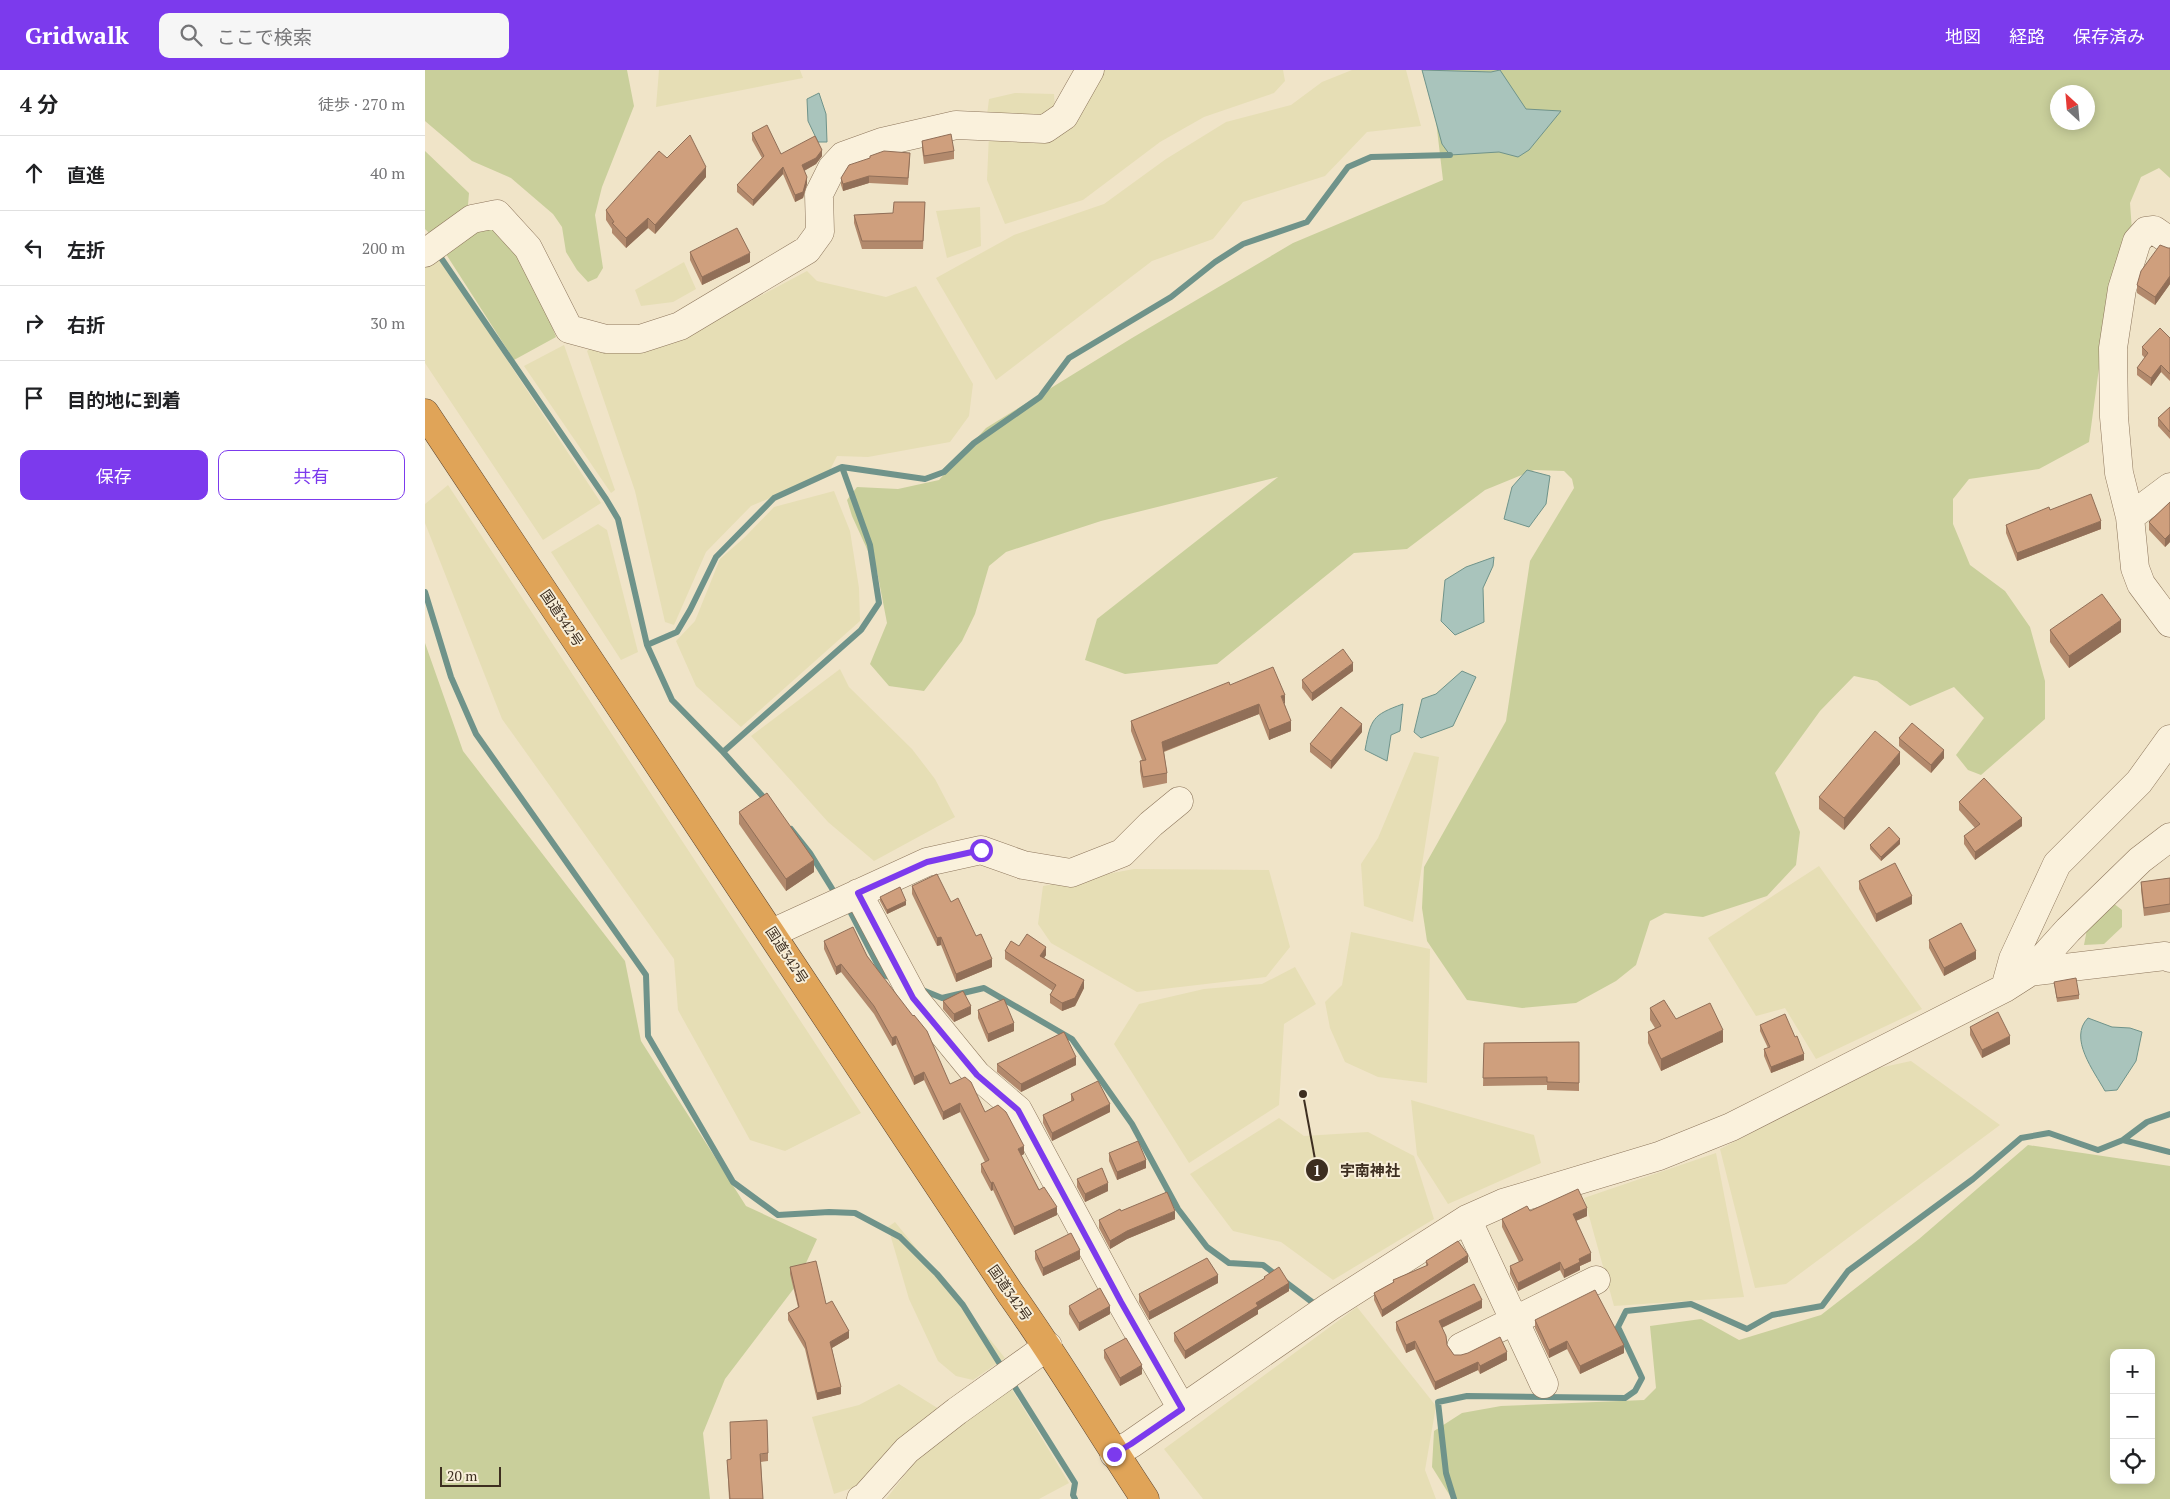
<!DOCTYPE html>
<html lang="ja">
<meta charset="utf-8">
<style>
:root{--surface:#fff;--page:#f6f6f6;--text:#202124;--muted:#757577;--line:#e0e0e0;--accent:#7c3aed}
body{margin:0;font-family:"PT Serif","Noto Sans JP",serif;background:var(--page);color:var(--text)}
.controls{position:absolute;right:15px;bottom:15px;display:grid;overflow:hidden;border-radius:10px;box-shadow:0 2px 12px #0003}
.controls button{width:45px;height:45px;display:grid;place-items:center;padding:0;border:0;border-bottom:1px solid var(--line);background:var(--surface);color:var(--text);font:25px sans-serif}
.compass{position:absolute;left:1625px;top:15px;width:45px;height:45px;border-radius:50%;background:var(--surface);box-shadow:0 2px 12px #0003;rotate:334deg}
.scale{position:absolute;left:15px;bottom:12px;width:61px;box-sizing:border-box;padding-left:5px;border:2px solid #3d2e20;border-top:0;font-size:14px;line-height:18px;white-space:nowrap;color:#3d2e20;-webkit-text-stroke:4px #f7eed8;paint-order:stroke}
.stop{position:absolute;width:15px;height:15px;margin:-11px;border:4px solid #7c3aed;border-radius:50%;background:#fff}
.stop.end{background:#7c3aed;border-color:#fff;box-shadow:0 1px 5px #0008}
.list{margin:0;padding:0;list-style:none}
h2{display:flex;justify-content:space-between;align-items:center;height:65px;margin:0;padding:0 20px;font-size:21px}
h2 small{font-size:16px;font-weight:400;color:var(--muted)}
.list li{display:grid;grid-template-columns:32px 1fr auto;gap:15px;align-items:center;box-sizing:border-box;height:75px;padding:0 20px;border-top:1px solid var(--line)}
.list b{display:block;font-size:19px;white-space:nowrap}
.list em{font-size:16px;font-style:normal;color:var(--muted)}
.actions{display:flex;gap:10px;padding:15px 20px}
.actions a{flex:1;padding:11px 0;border:1px solid var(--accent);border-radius:10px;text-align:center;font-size:18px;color:var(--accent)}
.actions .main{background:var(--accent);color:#fff}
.icon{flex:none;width:28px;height:28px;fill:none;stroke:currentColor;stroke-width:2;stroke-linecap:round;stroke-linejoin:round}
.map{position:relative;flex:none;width:1745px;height:1429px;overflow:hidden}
header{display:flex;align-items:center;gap:30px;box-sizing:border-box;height:70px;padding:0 25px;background:var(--accent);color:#fff}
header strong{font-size:24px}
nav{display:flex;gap:28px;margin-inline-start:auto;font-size:18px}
.search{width:350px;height:45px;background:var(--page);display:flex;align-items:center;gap:12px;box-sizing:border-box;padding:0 18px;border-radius:10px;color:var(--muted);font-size:19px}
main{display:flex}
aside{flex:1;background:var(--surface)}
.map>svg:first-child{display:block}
.farmland{fill:#e6deb5}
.green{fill:#c9cf9b;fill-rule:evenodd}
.water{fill:#a9c4bc;stroke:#6f938a}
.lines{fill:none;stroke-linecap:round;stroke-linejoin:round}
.stream{stroke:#6f938a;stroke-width:6}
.minor-casing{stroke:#8d765c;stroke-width:29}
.highway-casing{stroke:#5b4430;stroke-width:29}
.minor{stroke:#faf1dc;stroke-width:28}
.highway{stroke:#e0a458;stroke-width:28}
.wall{fill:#b2896c}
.shaded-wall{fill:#916f58}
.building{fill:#cf9f7d;stroke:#916f58}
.route{stroke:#7c3aed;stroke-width:6}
.labels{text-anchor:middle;stroke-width:4;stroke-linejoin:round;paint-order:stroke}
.street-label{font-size:14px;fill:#3d2e20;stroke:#f7eed8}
.leader{fill:none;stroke:#3d2e20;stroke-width:2}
.callout-dot{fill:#3d2e20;stroke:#f7eed8;stroke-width:2}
.mark-label{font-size:15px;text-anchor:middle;font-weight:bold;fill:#fff}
.callout-label{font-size:15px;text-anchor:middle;font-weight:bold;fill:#3d2e20;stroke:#f7eed8;stroke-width:4;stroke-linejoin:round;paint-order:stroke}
</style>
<header>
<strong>Gridwalk</strong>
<div class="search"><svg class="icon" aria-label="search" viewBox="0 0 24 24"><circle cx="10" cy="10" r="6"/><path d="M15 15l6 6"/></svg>ここで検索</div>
<nav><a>地図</a><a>経路</a><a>保存済み</a></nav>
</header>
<main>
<aside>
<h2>4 分<small>徒歩 · 270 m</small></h2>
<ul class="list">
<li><svg class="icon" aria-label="ahead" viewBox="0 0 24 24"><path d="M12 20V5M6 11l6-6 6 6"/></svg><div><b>直進</b></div><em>40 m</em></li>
<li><svg class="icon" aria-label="left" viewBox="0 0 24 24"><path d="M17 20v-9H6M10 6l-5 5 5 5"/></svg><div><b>左折</b></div><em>200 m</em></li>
<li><svg class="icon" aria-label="right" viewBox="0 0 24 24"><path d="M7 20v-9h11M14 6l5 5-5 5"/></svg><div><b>右折</b></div><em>30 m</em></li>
<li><svg class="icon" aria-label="arrive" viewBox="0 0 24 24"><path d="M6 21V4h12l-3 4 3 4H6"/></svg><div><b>目的地に到着</b></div></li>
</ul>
<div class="actions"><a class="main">保存</a><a>共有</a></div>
</aside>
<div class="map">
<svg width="1745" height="1429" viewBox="0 0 1745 1429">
<rect width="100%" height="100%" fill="#f0e4c8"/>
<path class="farmland" d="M234,0H375L378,8L231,37Z
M676,0H858L860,11L849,23L779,47L735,72L658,130L580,154L562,110L564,64L620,66Z
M927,0H981L996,56L942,62L900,106L818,132L788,169L727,191L571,310L511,208L589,165L679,134L741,89L801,52L866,35L897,12Z
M590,23L629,24L630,40L619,47L562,45L564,29Z
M555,137L556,176L522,188L511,141Z
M15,188L176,433L118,470L0,293V198Z
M259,192L271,219L248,232L216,236L210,220Z
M382,201L392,211L461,227L491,216L548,314L544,346L525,372L443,387L412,386L403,404L326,436L281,482L249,555L240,552L210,421L162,281L171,273H239L311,239Z
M139,275L190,420L186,423L99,296Z
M23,415L436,1043L360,1081L325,1070L253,940L249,889L77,649L0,453V434Z
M409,421L425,461L434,518L435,551L316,657L271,616L251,571L270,551L295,489L320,467L349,437Z
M173,454L182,460L213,582L196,590L126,482Z
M415,599L424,617L487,679L510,709L530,747L449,791L403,752L326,666Z
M989,682L1014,687L988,852L939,836L936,794L953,768Z
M1394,796L1497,939L1391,989L1360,938L1331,946L1283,868Z
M709,799L844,800L865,877L841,907L712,922L626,873L613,854L618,816Z
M926,862L1005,879L1002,1013L953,1007L920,992L905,958L900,932L917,915Z
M870,897L891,934L859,954L854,1035L764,1093L689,974L714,934L779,919L837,914Z
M1486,991L1575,1055L1361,1214L1330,1218L1295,1079L1454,998Z
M986,1030L1109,1065L1116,1093L1023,1134L992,1085Z
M854,1048L879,1066L943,1062L989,1086L1009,1149L908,1210L856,1172L808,1161L765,1104Z
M1291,1083L1319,1227L1189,1236L1159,1128Z
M470,1152L580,1288L548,1310L531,1306L513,1291L484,1229L463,1157Z
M932,1237L1011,1336L1000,1400L1011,1429H778L739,1379Z
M583,1313L644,1413L614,1429H461L507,1370Z
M474,1314L514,1339L439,1414L409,1424L387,1347L434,1335Z"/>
<path class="green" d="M0,0H202L209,36L177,117L170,145L178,198L172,208L163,212L152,200L141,182L137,157L128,144L86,108L47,91L0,51Z
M1005,0H1745V108L1734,98L1716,107L1705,133L1707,161L1685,217L1664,372L1614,399L1544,409L1528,429V454L1545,495L1580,521L1605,557L1620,611V649L1556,705L1543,700L1531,685L1559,648L1529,617L1485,636L1452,611L1429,606L1395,641L1350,703L1375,762L1371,795L1342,826L1278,847L1240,843L1225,851L1211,895L1191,911L1151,933L1097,938L1042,930L1002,871L997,838L999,797L1081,651L1105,491L1149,418L1147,409L1139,401L1109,400L1060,420L982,479L929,483L792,594L700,604L660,590L672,549L853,407L676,451L581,482L564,496L550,544L537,571L499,621L464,616L445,594L462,553L452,501L427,446L422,430L432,417L473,419L514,410L561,358L707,268L868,173L1018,110ZM1632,22H1662V52H1632Z
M0,81L44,123L43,135L4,163L0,159Z
M70,153L98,180L131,267L89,290L19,181L35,162Z
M0,573L38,681L200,891L216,971L321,1136L392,1169L370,1217L300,1309L278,1363L285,1429H0Z
M1688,833L1697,840V857L1679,874L1659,875L1663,854Z
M1603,1075L1745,1096V1429H1027L1007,1397L1009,1361L1037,1343L1076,1336L1219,1330L1231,1318L1225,1256L1276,1249L1314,1270L1396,1245L1494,1169ZM1689,1283H1726V1410H1689Z"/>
<path class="water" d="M997,0L1066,2L1075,0L1101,39L1136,41L1104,80L1093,87L1074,82L1025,85L1017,74Z
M394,23L401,44L402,72H393L383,51L382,29Z
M1102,400L1125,406L1121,434L1104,457L1079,449L1087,417Z
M1069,487L1068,496L1058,518L1059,552L1030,565L1016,551L1020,510L1041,497Z
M1037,601L1051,607L1028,656L996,668L989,662L997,629L1011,624Z
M978,634L975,661L966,665L962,691L940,680C946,649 947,645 978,634Z
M1663,948L1687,957L1705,958L1717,962L1711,991L1692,1020L1680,1021C1669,1001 1643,968 1663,948Z"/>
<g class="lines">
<path class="stream" d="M12,182L181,429L193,449L222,575L247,630L298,682L342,731
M0,522L26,607L51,664L221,905L223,966L308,1112L353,1145L404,1142L430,1143L475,1167L512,1204L538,1235L578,1299
M222,575L252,562L265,540L291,487L349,428L417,397L500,409L519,402L549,373L615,327L644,288L746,227L790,192L818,174L882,152L923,97L946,87L1025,85
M298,682L436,560L454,533L445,475L417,397
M366,759L385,783L411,825
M421,837L426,843L458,905L467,908
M495,919L517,928L559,918L647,969L707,1054L753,1139L782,1177L804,1193L838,1195L891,1235
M1698,1070L1722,1052L1745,1044
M586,1311L650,1413L648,1425L650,1429
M1029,1429L1021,1403L1013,1332L1042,1326L1200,1328L1210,1321L1217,1308L1193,1257L1201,1241L1266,1234L1322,1259L1347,1245L1397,1236L1423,1201L1548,1109L1596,1068L1624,1063L1673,1080L1698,1070L1745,1082"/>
<g class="minor-casing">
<path id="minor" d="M1745,171L1729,160L1721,161L1712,171L1697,219L1688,278L1689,347L1694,403L1705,447L1710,498L1716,514L1745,553
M0,183L47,149L72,144L103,178L144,259L181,269H215L255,256L382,180L395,162L394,124L407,98L418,86L457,72L531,55L620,59L639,46L665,0
M1705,447L1745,417
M433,823L489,928L552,1005L593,1040L696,1232L757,1339
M347,863L502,792L556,780L598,795L646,803L697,783L726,754L754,731
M1605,902L1740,886L1745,888
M1580,918L1588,889L1632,794L1714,712L1745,669
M1042,1149L1119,1314
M1036,1277L1171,1210
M689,1384L706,1374L904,1237L1042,1149L1078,1133L1234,1086L1306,1057L1580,918L1605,902L1643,860L1715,790L1745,767
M436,1429L440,1427L482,1380L532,1341L623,1276"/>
</g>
<g class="highway-casing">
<path id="highway" d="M0,343L585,1223C633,1290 674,1360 720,1429"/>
</g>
<use href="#minor" class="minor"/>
<use href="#highway" class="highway"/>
</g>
<path class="wall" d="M327,63L356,84L397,86L391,94L379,101L382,114L378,128L370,132L358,104L328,136L312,122V115L337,88L327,70Z
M497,71L529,81V89L499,94L497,79Z
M242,88L281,107L230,164L223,158L201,178L187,163V159L181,150V140Z
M485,90L483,115L444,113L418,121L416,115V108Z
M500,132L498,179H437L429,153V145L468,143Z
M1745,178V214L1730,235L1712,223V215Z
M265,182L325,192L277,215L265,190Z
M1745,268V311L1736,302L1726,316L1712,305V298L1720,288L1717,285V277Z
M1745,337V369L1733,356V348Z
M1745,432V472L1740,477L1724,460V452Z
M1625,440L1676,459L1592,491L1581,463V455Z
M1625,560L1696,562L1644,598L1625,572Z
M928,601L887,631L877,618V610Z
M805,615L860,635L866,661L844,670L834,644L739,682L742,703V713L718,718L715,701V691L717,690L706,661V651Z
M937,662L906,699L885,682V674Z
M1474,668L1519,688L1506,703L1474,676Z
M1475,694L1419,760L1394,739V727Z
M1534,732L1597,756L1550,790L1539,774V766L1550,758L1534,740Z
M314,742L389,802L361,821L314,754Z
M1475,774L1456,791L1445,779V775Z
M1745,808V842L1719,846L1716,820V812Z
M1434,811L1487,834L1451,852L1434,819Z
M487,816L526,832L567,897L531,912L516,875L512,876L487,824Z
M455,827L481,835L462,844L455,831Z
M1504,870L1551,889L1519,906L1504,878Z
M399,871L442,886L525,1014L560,1042L599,1084L596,1086L614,1120L632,1145L589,1165L568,1120L566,1121L556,1102V1094L560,1092L535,1042L518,1050L499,1010L489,1015L471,974L467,976L449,944L416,902L411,905L399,879Z
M594,876L621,885L619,888L659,918L650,936L637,941L625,933V925L628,921L580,889V881Z
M1629,912L1654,925V929L1632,932Z
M518,931L546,944L529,952L518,939Z
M1225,938L1251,949L1298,972L1236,1001L1223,973V962L1230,958L1225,950Z
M553,940L589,961L563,972L553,948Z
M1335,955L1379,990L1346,1003L1339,986V979L1343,978L1335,961Z
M1545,957L1585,974L1557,988L1545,965Z
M1154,972V1021L1122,1020V1015L1058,1016L1059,973Z
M572,994L651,995L596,1022L572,1002Z
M646,1024L685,1042L627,1071L618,1053V1045L646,1031Z
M684,1083L721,1098L692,1110L684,1091Z
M652,1109L683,1121L660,1132L652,1117Z
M696,1141L750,1149L702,1169L685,1179L674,1158V1150Z
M1105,1141L1162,1146L1151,1151L1166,1191L1155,1196V1200L1139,1208L1135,1200L1093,1221L1085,1204V1196L1094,1192L1077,1157V1149Z
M610,1181L655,1189L618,1206L610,1189Z
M1001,1191L1043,1192L957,1247L949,1230V1223L968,1213V1210L1001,1196Z
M365,1197L401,1234L424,1268L407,1278L416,1324L392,1330L380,1279L363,1250V1243L373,1237L365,1204Z
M839,1207L864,1221L833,1240V1244L760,1289L749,1271V1263L839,1209Z
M793,1213L724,1250L714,1232V1224Z
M644,1236L685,1244L654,1261L644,1244Z
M1057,1238L1017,1258L1022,1275L1029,1285L1082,1290L1055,1304L1053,1300L1010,1320L990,1279L981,1283L971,1260V1252Z
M1110,1250L1199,1283L1155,1304L1142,1279L1124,1288L1110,1258Z
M679,1280L717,1304L695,1316L679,1288Z
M343,1383V1391L336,1392L338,1429H304L302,1390Z"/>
<path class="shaded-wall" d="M397,80V86L391,94L377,102V95Z
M281,97V107L230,164V155Z
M358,97V104L328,136V130Z
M444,106V113L418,121V114Z
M382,107V114L378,128L370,132V125Z
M223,148V158L201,178V168Z
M325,183V192L277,215V207Z
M1745,206V214L1730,235V227Z
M1736,295V302L1726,316V308Z
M1676,451V459L1592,491V483Z
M1745,464V472L1740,477V469Z
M1696,550V562L1644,598V586Z
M928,593V601L887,631V623Z
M860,625V635L856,626Z
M834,634V644L737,682V672Z
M866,651V661L844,670V660Z
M937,654V662L906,699V691Z
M1519,680V688L1506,703V695Z
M1475,682V694L1419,760V748Z
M1597,748V756L1550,790V782Z
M1475,769V774L1456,791V787Z
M389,790V802L361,821V809Z
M1487,826V834L1451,852V844Z
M481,831V835L462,844V840Z
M516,867V875L512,876V868Z
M621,877V885L615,894V886Z
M1551,881V889L1519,906V898Z
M567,889V897L531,912V904Z
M416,894V902L411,905V897Z
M659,910V918L650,936L637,941V933Z
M546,936V944L529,952V944Z
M589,953V961L563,972V964Z
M1298,960V972L1236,1001V989Z
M471,966V974L467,976V968Z
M1585,966V974L1557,988V980Z
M1379,984V990L1346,1003V997Z
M651,987V995L596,1022V1014Z
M499,1002V1010L489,1015V1007Z
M535,1033V1042L518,1050V1042Z
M685,1034V1042L627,1071V1063Z
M599,1076V1084L593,1087V1079Z
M721,1090V1098L692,1110V1102Z
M568,1112V1120L566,1121V1113Z
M683,1113V1121L660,1132V1124Z
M632,1137V1145L589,1165V1157Z
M1162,1138V1146L1148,1152V1144Z
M750,1141V1149L702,1169L685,1179V1171L702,1161Z
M655,1180V1189L618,1206V1198Z
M1166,1183V1191L1155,1196V1200L1139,1208V1200L1154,1189Z
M1043,1185V1192L957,1247V1240Z
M1135,1192V1200L1093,1221V1213Z
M793,1205V1213L724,1250V1242Z
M864,1213V1221L833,1240V1244L760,1289V1281L831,1233Z
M1057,1230V1238L1014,1259V1251Z
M685,1236V1244L654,1261V1253Z
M424,1261V1268L405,1279V1272Z
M990,1271V1279L981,1283V1275Z
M1142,1271V1279L1124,1288V1280Z
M1199,1275V1283L1155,1304V1296Z
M1082,1282V1290L1055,1304V1296Z
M1053,1292V1300L1010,1320V1312Z
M717,1295V1304L695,1316V1308Z
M416,1317V1324L392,1330V1323Z"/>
<path class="building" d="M342,55L356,84L390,66L397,80L391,88L377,95L382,107L378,122L370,125L358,97L328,130L312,115L339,86L327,63Z
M526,64L529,81L499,86L497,71Z
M265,65L281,97L230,155L223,148L201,168L187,153L189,152L181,140L234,81L242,88Z
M459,81L485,83L483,108L444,106L418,114L416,108L424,95L445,88V86Z
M469,132H500L498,171H437L429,145L468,143Z
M312,158L325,183L277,207L265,182Z
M1735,175L1743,178H1745V206L1730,227L1712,215L1716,201Z
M1735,258L1745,268V304L1736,295L1726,308L1712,298L1723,283L1717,277Z
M1745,337V362L1733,348Z
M1666,424L1676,451L1592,483L1581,455L1624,437L1625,440Z
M1745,432V464L1740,469L1724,452Z
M1677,524L1696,550L1644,586L1625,560Z
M918,579L928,593L887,623L877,610Z
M848,597L860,625L856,626L866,651L844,660L834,634L737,672L742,703L718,707L715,691L721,690L706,651L804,612L805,615Z
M916,637L937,654L906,691L885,674Z
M1487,653L1519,680L1506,695L1474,668Z
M1450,661L1475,682L1419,748L1394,727Z
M1559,708L1597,748L1550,782L1539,766L1555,754L1534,732Z
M342,723L389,790L361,809L314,742Z
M1464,757L1475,769L1456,787L1445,775Z
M1470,793L1487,826L1451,844L1434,811Z
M512,804L526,832L533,828L551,866L556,864L567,889L531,904L516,867L512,868L487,816Z
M1745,808V834L1719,838L1716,812Z
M475,817L481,831L462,840L455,827Z
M1536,853L1551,881L1519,898L1504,870Z
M428,857L442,886L488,946L489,945L502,961L525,1014L540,1007L546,1012L560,1042L573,1035L581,1042L599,1076L593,1079L614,1120L619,1117L632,1137L589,1157L568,1112L566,1113L556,1094L564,1090L535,1033L518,1042L499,1002L489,1007L471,966L467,968L449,936L416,894L411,897L399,871Z
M602,864L621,877L615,886L659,910L650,928L637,933L625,925L631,915L580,881L586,871L594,876Z
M1651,908L1654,925L1632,928L1629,912Z
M538,921L546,936L529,944L518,931Z
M579,929L589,953L563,964L553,940Z
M1239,930L1251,949L1285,933L1298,960L1236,989L1223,962L1236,956L1225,938Z
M1573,942L1585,966L1557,980L1545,957Z
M1360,944L1370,967L1372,966L1379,984L1346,997L1339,979L1345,977L1335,955Z
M639,962L651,987L596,1014L572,994Z
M1154,972V1013L1122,1012V1007L1058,1008L1059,973Z
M673,1011L685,1034L627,1063L618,1045L649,1030L646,1024Z
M713,1071L721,1090L692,1102L684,1083Z
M677,1098L683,1113L660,1124L652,1109Z
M1153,1119L1162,1138L1148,1144L1166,1183L1154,1189L1155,1192L1139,1200L1135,1192L1093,1213L1085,1196L1098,1190L1077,1149L1102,1136L1105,1141Z
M742,1122L750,1141L702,1161L685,1171L674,1150L695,1139L696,1141Z
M646,1163L655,1180L618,1198L610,1181Z
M1033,1171L1043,1185L957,1240L949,1223L969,1212L968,1210L1003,1195L1001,1191Z
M782,1188L793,1205L724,1242L714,1224Z
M391,1191L401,1234L407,1231L424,1261L405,1272L416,1317L392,1323L380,1272L363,1243L374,1237L365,1197Z
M854,1197L864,1213L831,1233L833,1236L760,1281L749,1263L840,1208L839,1207Z
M1049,1214L1057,1230L1014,1251L1021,1266L1022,1275L1029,1285H1036L1043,1283L1075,1267L1082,1282L1055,1296L1053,1292L1010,1312L990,1271L981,1275L971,1252Z
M675,1218L685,1236L654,1253L644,1236Z
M1170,1220L1199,1275L1155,1296L1142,1271L1124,1280L1110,1250Z
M701,1268L717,1295L695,1308L679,1280Z
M342,1350L343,1383L335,1384L338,1429H305L302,1390L306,1389L305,1352Z"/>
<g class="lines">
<path class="route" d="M556,780L502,792L433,823L488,928L552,1005L593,1040L696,1232L757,1339L706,1374L689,1384"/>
</g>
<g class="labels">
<g class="street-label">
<text transform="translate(137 548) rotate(56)" y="5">国道342号</text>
<text transform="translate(362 885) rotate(57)" y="5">国道342号</text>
<text transform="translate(585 1223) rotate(55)" y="5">国道342号</text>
</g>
</g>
<path class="leader" d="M878 1024L892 1100"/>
<g class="callout-dot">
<circle cx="878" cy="1024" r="5"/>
<circle cx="892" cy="1100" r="12"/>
</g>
<g class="mark-label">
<text x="892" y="1106">1</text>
</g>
<g class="callout-label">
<text x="945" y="1106">宇南神社</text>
</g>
</svg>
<div class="controls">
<button>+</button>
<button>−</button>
<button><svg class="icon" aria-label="locate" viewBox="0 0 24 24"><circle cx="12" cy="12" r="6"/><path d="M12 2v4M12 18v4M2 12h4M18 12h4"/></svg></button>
</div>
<svg class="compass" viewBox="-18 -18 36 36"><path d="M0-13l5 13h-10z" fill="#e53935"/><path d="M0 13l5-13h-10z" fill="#757577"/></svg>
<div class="scale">20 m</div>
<div class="stop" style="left:556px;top:780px"></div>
<div class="stop end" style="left:689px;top:1384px"></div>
</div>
</main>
